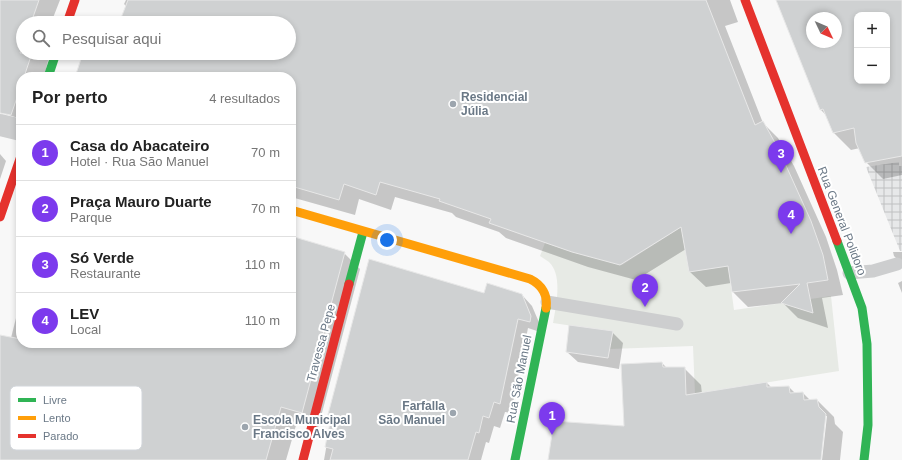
<!DOCTYPE html>
<html lang="pt">
<meta charset="utf-8">
<style>
:root{--surface:#fff;--page:#f6f6f6;--text:#222;--muted:#767676;--line:#e0e0e0;--accent:#7c3aed}
body{margin:0;font-family:Helvetica,sans-serif;background:var(--page);color:var(--text)}
.controls{position:absolute;right:12px;top:12px;display:grid;overflow:hidden;border-radius:8px;box-shadow:0 2px 6px #0003}
.controls button{width:36px;height:36px;display:grid;place-items:center;padding:0;border:0;border-bottom:1px solid var(--line);background:var(--surface);color:var(--text);font:20px sans-serif}
.compass{position:absolute;left:806px;top:12px;width:36px;height:36px;border-radius:50%;background:var(--surface);box-shadow:0 2px 6px #0003;rotate:134deg}
.you{position:absolute;left:387px;top:240px;width:14px;height:14px;margin:-10px;border:3px solid #fff;border-radius:50%;background:#1a73e8;box-shadow:0 0 0 6px #1a73e833}
.badge{display:grid;place-items:center;width:26px;height:26px;border-radius:50%;background:var(--accent);color:#fff;font-size:13px;font-weight:700}
.pin{position:absolute;translate:-50% -33px;filter:drop-shadow(0 1px 2px #0008)}
.pin::after{content:'';position:absolute;top:21px;width:14px;height:12px;background:inherit;clip-path:polygon(0 0,100% 0,50% 100%)}
.list{margin:0;padding:0;list-style:none}
h2{display:flex;justify-content:space-between;align-items:center;height:52px;margin:0;padding:0 16px;font-size:17px}
h2 small{font-size:13px;font-weight:400;color:var(--muted)}
.list li{display:grid;grid-template-columns:26px 1fr auto;gap:12px;align-items:center;box-sizing:border-box;height:56px;padding:0 16px;border-top:1px solid var(--line)}
.list b{display:block;font-size:15px;white-space:nowrap}
.list p{margin:0;font-size:13px;white-space:nowrap;color:var(--muted)}
.list em{font-size:13px;font-style:normal;color:var(--muted)}
.icon{flex:none;width:22px;height:22px;fill:none;stroke:currentColor;stroke-width:2;stroke-linecap:round;stroke-linejoin:round}
.map{position:relative;flex:none;width:902px;height:460px;overflow:hidden}
.search{position:absolute;background:var(--surface);box-shadow:0 2px 6px #0003;left:16px;top:16px;width:280px;height:44px;display:flex;align-items:center;gap:10px;box-sizing:border-box;padding:0 14px;border-radius:22px;color:var(--muted);font-size:15px}
.panel{position:absolute;background:var(--surface);box-shadow:0 2px 6px #0003;left:16px;top:72px;width:280px;height:276px;border-radius:16px}
.map>svg:first-child{display:block}
.industrial{fill:url(#industrial-grid)}
.park{fill:#e7eae5}
.shadow{fill:#0003;fill-rule:evenodd}
.building{fill:#cfd1d2;stroke:#e8e8e8;fill-rule:evenodd}
.lines{fill:none;stroke-linecap:round;stroke-linejoin:round}
.lane{stroke:#cdcecf;stroke-width:13}
.street{stroke:#cdcecf;stroke-width:22}
.fast{stroke:#30b455;stroke-width:9}
.slow{stroke:#ff9f0a;stroke-width:9}
.jam{stroke:#e5322d;stroke-width:9}
.poi-dot{fill:#9ca5ae;stroke:#fff;stroke-width:1.5}
.labels{text-anchor:middle;stroke-width:4;stroke-linejoin:round;paint-order:stroke}
.poi-label{font-size:12px;font-weight:bold;fill:#6a7886;stroke:#fff;text-anchor:start}
.street-label{font-size:12px;fill:#6a7886;stroke:#fff}
.key{fill:#fff;stroke:#d2d6db;stroke-width:1}
.key-label{font-size:11px;fill:#6a7886}
</style>
<div class="map">
<svg width="902" height="460" viewBox="0 0 902 460">
<defs>
<pattern id="industrial-grid" width="8" height="8" patternUnits="userSpaceOnUse"><rect width="8" height="8" fill="#e7e8e9"/><path d="M0 4h8M4 0v8" fill="none" stroke="#bfc1c2"/></pattern>
</defs>
<rect width="100%" height="100%" fill="#f8f8f8"/>
<path class="industrial" d="M899,162V166H902V251H900L866,167Z"/>
<path class="park" d="M688,223L689,272L728,266L734,310L831,296L839,371L695,394L693,346L610,349L613,332L553,323C556,306 563,275 549,262C546,260 543,258 540,256L545,243L572,252L622,265Z"/>
<path class="shadow" d="M0,0H60L51,23H23V53H50L44,77H21V119L0,112Z
M126,0H730L738,22L725,26L763,123L778,138L794,166L826,237L837,270L843,295L822,298L828,328L798,318L783,303L748,307L733,292L731,283L706,287L690,272L686,249L636,280L588,267L506,238L499,232L456,217L452,213L395,197L391,210L359,199L355,215L291,197V77H76L84,53H289V23H121L127,7L124,4Z
M777,0H902V175L883,179L866,162L860,148L851,150L834,133L827,116L821,110ZM857,15H887V81H857ZM812,18H836V42H812Z
M0,154L6,161L0,179Z
M291,237L344,253L360,269L318,428L297,422L286,460H0V336L11,338L21,298V343H291Z
M21,248V267L18,264Z
M893,252H902V264L894,256Z
M902,281V293L898,283Z
M485,294L522,295L532,306L541,327L540,332L528,328L511,413L505,412L500,428L494,426L489,443L486,442L481,460H324L330,426L327,422Z
M612,332L623,343L619,369L578,362L567,352Z
M662,363L667,368H684L701,385L702,394L767,383L771,387H789L796,394L803,393L810,400H817L834,417L835,424L843,432L840,460H822L827,416H825L820,460H549L625,427Z"/>
<path class="building" d="M0,0H39L31,23H23V44L20,53H32L24,77H21V86L11,115L0,113Z
M128,0H706L755,125L763,121L779,150L811,221L823,255L828,280L807,283L813,313L781,303L800,284L732,292L728,266L689,272L681,227L620,265L572,252L489,223L491,219L439,201L440,199L380,182L376,195L344,184L339,200L291,186V77H75L83,53H289V23H123L124,19L121,18Z
M776,0H902V156L865,163L856,143L854,128L833,133L823,109L820,110ZM857,15H887V81H857ZM812,18H836V42H812Z
M291,236L345,252L302,413L281,407L266,460H0V335L21,339V343H291Z
M369,259L484,293L487,283L522,294L531,316L530,322L518,319L500,404L494,402L489,418L483,416L479,433L476,432L468,460H330L333,449L325,447L330,423L326,422Z
M569,325L613,331L608,358L566,352Z
M662,362L663,367H685L686,395L767,382V387L789,386L790,393L803,392L804,400L817,399L819,407L826,414L821,460H548L554,421L624,426L621,364Z"/>
<g class="lines">
<path class="lane" d="M849,273L873,271L897,264
M547,302L677,324"/>
<path class="street" d="M0,125L21,130"/>
<path class="fast" d="M48,77L56,53
M837,241L862,308L867,344L868,425L864,460
M349,284L363,232
M515,460L546,308"/>
<path class="slow" d="M291,210L530,279C542,285 548,295 546,308"/>
<path class="jam" d="M745,0L837,241
M67,23L75,0
M0,217L21,156
M303,460L349,284"/>
</g>
<g class="poi-dot">
<circle cx="453" cy="104" r="4"/>
<circle cx="453" cy="413" r="4"/>
<circle cx="245" cy="427" r="4"/>
</g>
<g class="labels">
<g class="poi-label">
<text x="461" y="101">Residencial<tspan x="461" dy="14">Júlia</tspan></text>
<text x="445" y="410" text-anchor="end">Farfalla<tspan x="445" dy="14">São Manuel</tspan></text>
<text x="253" y="424">Escola Municipal<tspan x="253" dy="14">Francisco Alves</tspan></text>
</g>
<g class="street-label">
<text transform="translate(842 221) rotate(69)" y="4">Rua General Polidoro</text>
<text transform="translate(321 343) rotate(-75)" y="4">Travessa Pepe</text>
<text transform="translate(519 379) rotate(-79)" y="4">Rua São Manuel</text>
</g>
</g>
<rect x="10" y="386" width="132" height="64" rx="6" class="key"/>
<rect x="18" y="398" width="18" height="4" fill="#30b455"/>
<rect x="18" y="416" width="18" height="4" fill="#ff9f0a"/>
<rect x="18" y="434" width="18" height="4" fill="#e5322d"/>
<g class="key-label">
<text x="43" y="404">Livre</text>
<text x="43" y="422">Lento</text>
<text x="43" y="440">Parado</text>
</g>
</svg>
<div class="controls">
<button>+</button>
<button>−</button>
</div>
<svg class="compass" viewBox="-18 -18 36 36"><path d="M0-13l5 13h-10z" fill="#e53935"/><path d="M0 13l5-13h-10z" fill="#767676"/></svg>
<div class="you"></div>
<div class="pin badge" style="left:552px;top:435px">1</div>
<div class="pin badge" style="left:645px;top:307px">2</div>
<div class="pin badge" style="left:781px;top:173px">3</div>
<div class="pin badge" style="left:791px;top:234px">4</div>
<div class="search"><svg class="icon" aria-label="search" viewBox="0 0 24 24"><circle cx="10" cy="10" r="6"/><path d="M15 15l6 6"/></svg>Pesquisar aqui</div>
<section class="panel">
<h2>Por perto<small>4 resultados</small></h2>
<ul class="list">
<li><span class="badge">1</span><div><b>Casa do Abacateiro</b><p>Hotel · Rua São Manuel</p></div><em>70 m</em></li>
<li><span class="badge">2</span><div><b>Praça Mauro Duarte</b><p>Parque</p></div><em>70 m</em></li>
<li><span class="badge">3</span><div><b>Só Verde</b><p>Restaurante</p></div><em>110 m</em></li>
<li><span class="badge">4</span><div><b>LEV</b><p>Local</p></div><em>110 m</em></li>
</ul>
</section>
</div>
